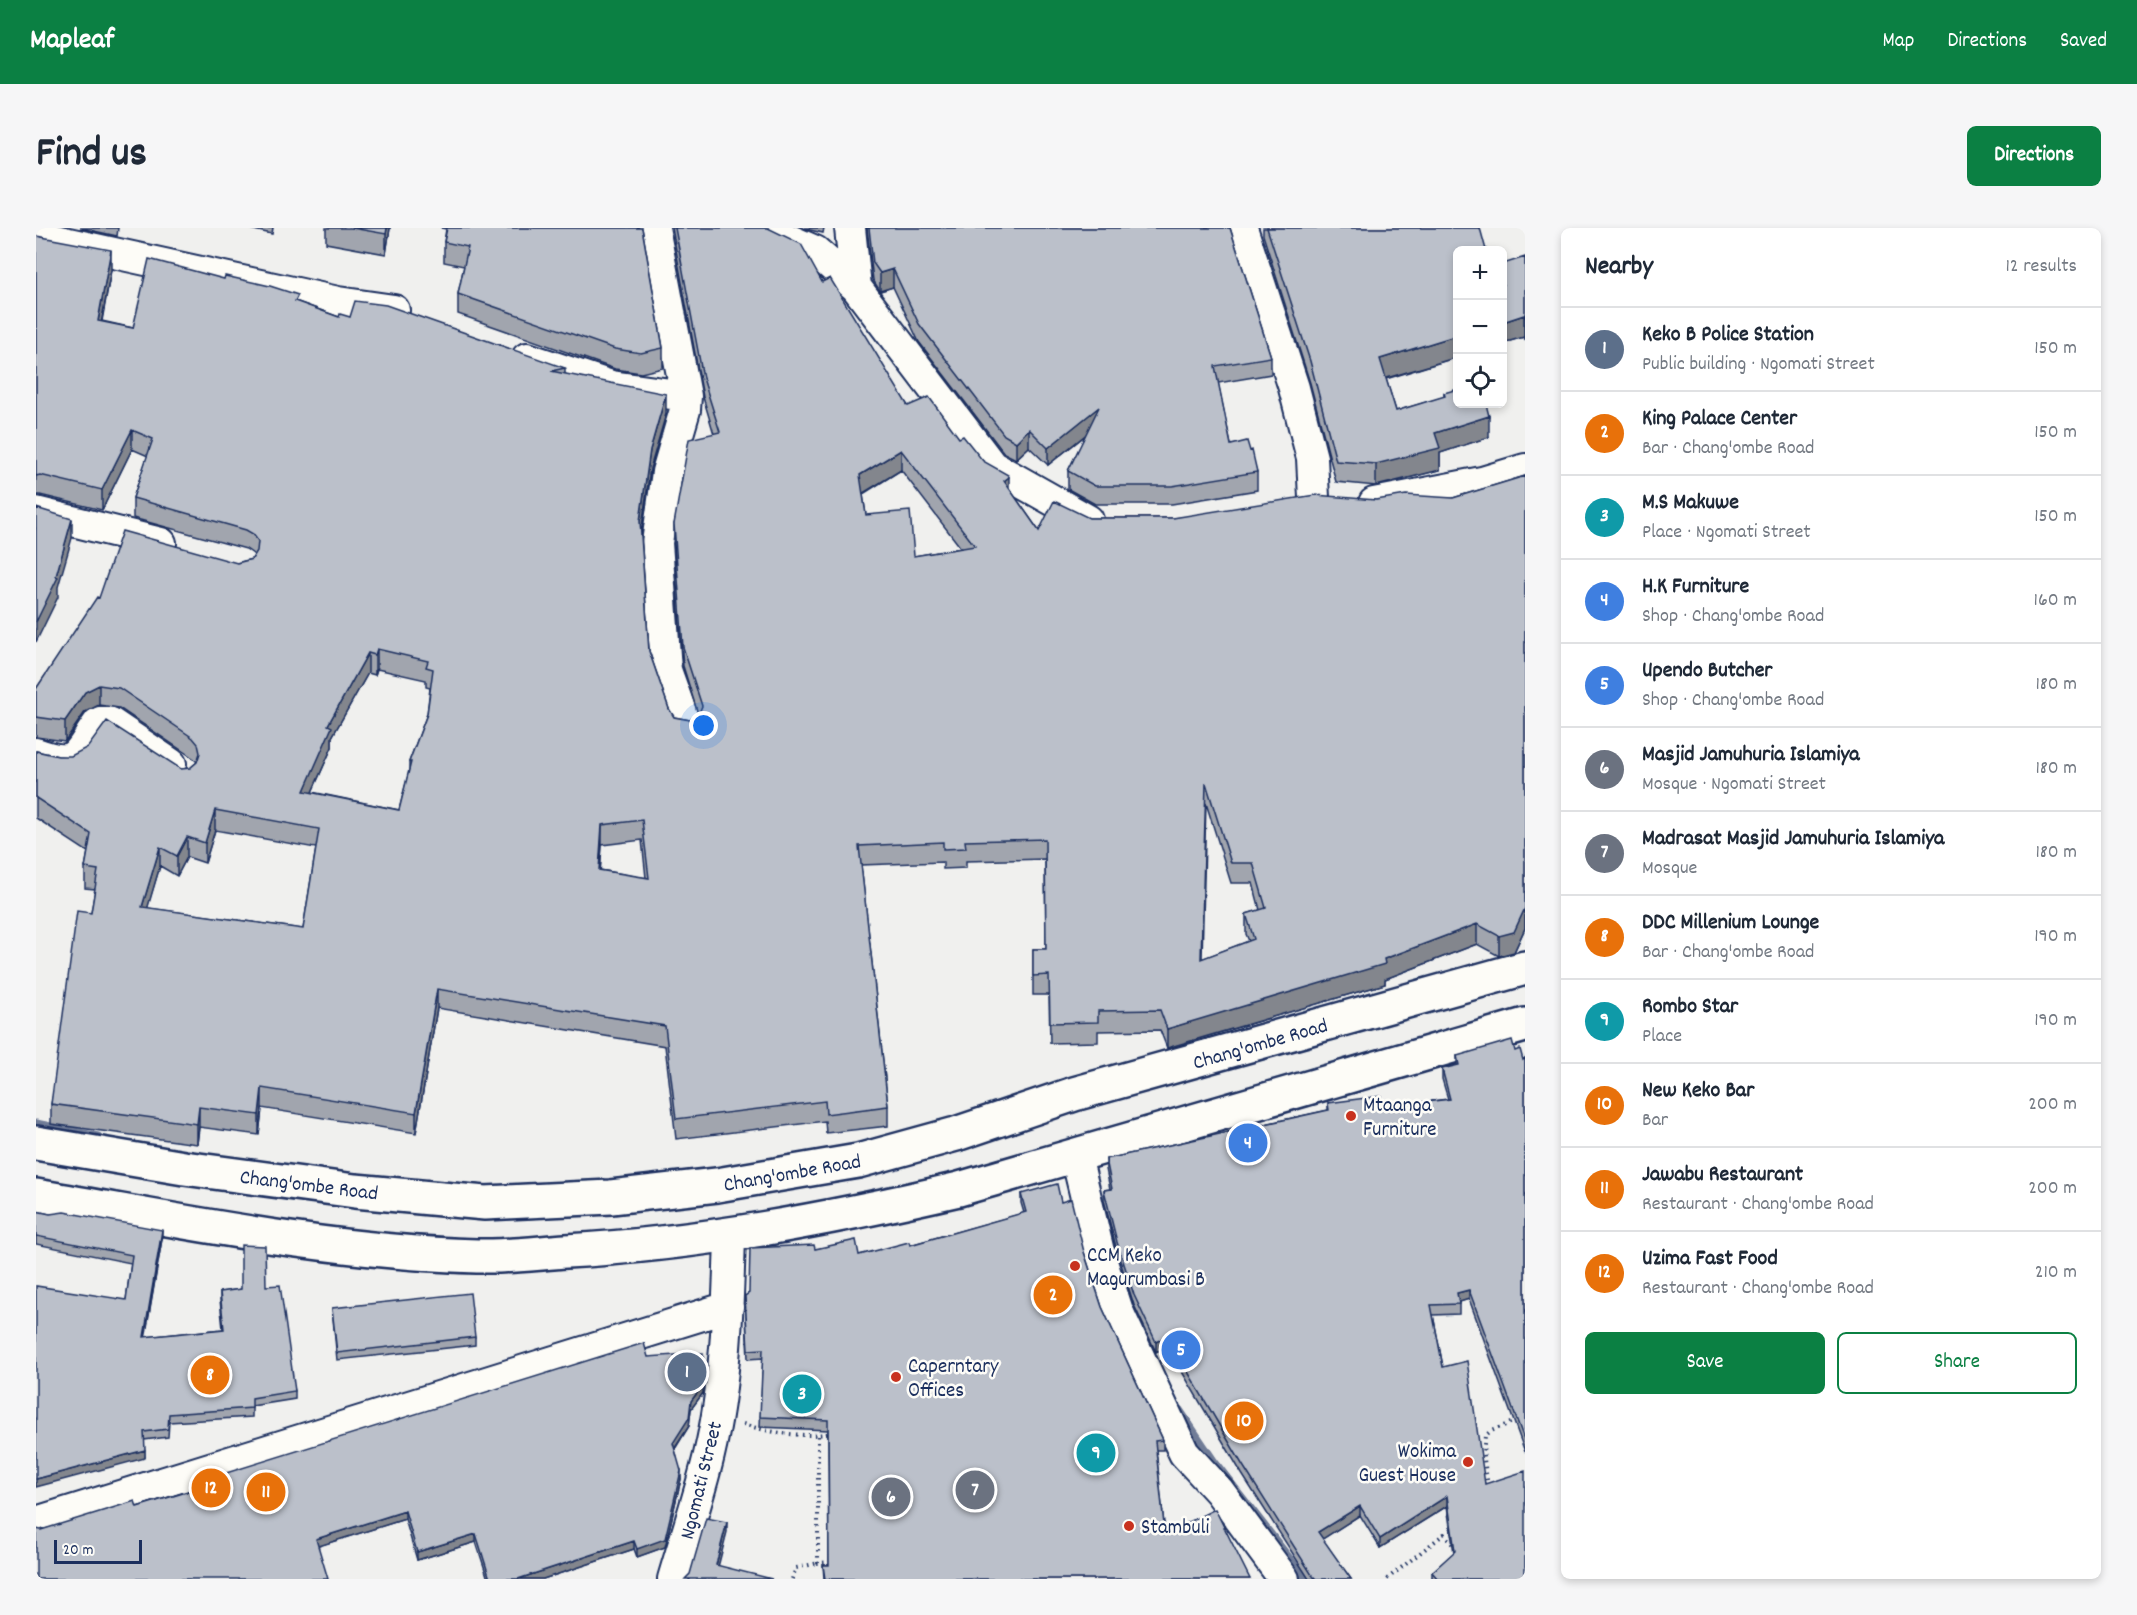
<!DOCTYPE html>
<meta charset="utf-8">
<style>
:root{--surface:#fff;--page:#f6f6f7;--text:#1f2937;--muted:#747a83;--line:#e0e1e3;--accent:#0b8043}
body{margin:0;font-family:Dekko,sans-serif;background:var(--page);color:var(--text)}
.controls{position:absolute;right:18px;top:18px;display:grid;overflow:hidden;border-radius:9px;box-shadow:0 3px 9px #0003}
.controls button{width:54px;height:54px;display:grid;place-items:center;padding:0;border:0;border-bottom:2px solid var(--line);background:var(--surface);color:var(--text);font:30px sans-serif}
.scale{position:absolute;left:18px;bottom:15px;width:88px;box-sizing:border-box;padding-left:6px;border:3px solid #1b2f5e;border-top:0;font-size:16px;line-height:21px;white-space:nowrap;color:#1b2f5e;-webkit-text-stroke:4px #fdfcf7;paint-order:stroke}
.you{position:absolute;left:668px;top:498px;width:21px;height:21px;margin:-15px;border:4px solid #fff;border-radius:50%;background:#1a73e8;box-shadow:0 0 0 9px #1a73e833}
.badge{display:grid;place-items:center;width:39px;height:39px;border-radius:50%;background:var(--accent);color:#fff;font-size:20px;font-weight:700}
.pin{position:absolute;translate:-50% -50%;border:3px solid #fff;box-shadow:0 2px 6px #0006}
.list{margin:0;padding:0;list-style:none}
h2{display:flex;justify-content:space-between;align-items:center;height:78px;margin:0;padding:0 24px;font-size:26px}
h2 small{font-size:20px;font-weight:400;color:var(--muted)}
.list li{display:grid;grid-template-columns:39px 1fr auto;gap:18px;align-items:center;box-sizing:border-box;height:84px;padding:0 24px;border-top:2px solid var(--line)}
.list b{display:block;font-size:22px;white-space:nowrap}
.list p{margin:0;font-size:20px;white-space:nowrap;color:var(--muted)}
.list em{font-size:20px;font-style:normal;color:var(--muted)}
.actions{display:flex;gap:12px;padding:18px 24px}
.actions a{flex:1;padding:14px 0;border:2px solid var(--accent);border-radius:9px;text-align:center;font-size:21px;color:var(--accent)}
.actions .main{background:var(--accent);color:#fff}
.icon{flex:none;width:33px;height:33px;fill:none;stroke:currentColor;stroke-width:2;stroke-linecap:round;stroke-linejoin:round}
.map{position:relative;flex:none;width:1489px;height:1351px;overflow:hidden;border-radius:9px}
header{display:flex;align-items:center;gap:36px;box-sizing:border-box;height:84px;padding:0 30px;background:var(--accent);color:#fff}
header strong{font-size:28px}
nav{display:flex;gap:33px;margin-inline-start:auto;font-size:21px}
.intro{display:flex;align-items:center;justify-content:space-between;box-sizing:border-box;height:144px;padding:0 36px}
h1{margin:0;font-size:42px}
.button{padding:15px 27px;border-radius:9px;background:var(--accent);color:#fff;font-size:21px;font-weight:700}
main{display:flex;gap:36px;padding:0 36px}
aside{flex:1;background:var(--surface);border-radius:9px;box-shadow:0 3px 9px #0003}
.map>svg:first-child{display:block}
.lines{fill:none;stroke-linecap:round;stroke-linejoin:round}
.stream{stroke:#6f7b97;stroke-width:9}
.minor-casing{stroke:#1b2f5e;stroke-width:34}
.major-casing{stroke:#1b2f5e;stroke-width:38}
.path{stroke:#1b2f5e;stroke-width:4;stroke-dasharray:1.5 4.5;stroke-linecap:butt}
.minor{stroke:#fdfcf7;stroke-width:30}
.major{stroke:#fdfcf7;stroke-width:33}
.wall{fill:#a1a5ae;stroke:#1b2f5e;stroke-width:1.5;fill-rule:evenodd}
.shaded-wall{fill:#83868d;stroke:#1b2f5e;stroke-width:1.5}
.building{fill:#bbc0ca;stroke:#1b2f5e;stroke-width:1.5;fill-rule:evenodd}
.poi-dot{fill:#c8321e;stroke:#fdfcf7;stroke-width:2}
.labels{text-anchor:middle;stroke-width:5;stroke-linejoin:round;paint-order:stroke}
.street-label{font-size:21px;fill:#1b2f5e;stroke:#fdfcf7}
.poi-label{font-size:21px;fill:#1b2f5e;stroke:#fdfcf7;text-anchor:start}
</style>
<header>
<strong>Mapleaf</strong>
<nav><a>Map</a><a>Directions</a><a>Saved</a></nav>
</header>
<div class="intro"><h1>Find us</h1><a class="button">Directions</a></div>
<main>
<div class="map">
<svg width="1489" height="1351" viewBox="0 0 1489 1351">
<rect width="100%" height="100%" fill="#f0f0ee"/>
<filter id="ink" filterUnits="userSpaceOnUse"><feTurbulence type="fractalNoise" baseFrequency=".0167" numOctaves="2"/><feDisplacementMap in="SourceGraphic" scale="12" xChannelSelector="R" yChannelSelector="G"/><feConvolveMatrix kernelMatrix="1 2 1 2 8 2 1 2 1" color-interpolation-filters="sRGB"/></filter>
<g filter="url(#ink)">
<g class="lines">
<path class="stream" d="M0,896L62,909
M1070,994L1083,1022
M1090,1046L1095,1080
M1143,1182L1178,1234L1269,1351"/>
<g class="minor-casing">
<path id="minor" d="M618,0L650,168L649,182L631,244L621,315L630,442L649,495
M726,0L779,23L820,59L956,238L1052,292
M814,0L820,59
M1206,0L1258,160L1276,230L1278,270
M0,8L302,74L358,82
M491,130L575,158L650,168
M1338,275L1446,254L1489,241
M0,284L125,315
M0,525C44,541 40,525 63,494H73L135,536
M1040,928L1064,1028L1082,1083L1148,1225L1183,1263L1248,1351
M0,1294L692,1079
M637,1351C649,1310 663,1269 673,1227C690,1156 692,1081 694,1008"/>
</g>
<g class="major-casing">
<path id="major" d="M0,915L148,940L319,963L449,975L575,969L681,957L822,933L920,906L1038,866L1489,740
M0,968C146,993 293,1024 441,1028C470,1029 501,1025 530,1023C663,1016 793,991 923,961L1489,797"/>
</g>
<path class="path" d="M707,1196C734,1205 769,1210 797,1205
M782,1208V1335L796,1334
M1452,1258L1447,1225L1449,1208L1455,1203L1489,1189
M756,1351L760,1340L782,1335
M1351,1351L1408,1306L1418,1318H1421"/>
<use href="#minor" class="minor"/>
<use href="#major" class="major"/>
</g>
<path class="wall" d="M44,0H82L81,8Z
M213,0H237L236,6L213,1Z
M290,0H354L350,26L290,15Z
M405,0H606L627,120V140L605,145L579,141L422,86V66L428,38L408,34V14L410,1Z
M636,0H732L786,54L872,178L923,210L947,233L973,260L1003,303L1053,290H1137L1340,272L1417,270L1489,248V700L1478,724L1463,728L1441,716L1349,751V756L1131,820L1124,802L1062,803V814L1014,815L1013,767H997V721H1010L1009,631L930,633V640L907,641V634L825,637L852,878V898L790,905L789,893L640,911L629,818L401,780L380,905L226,880L223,907L163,899L161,916L15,896V876L55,685L59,661L49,660V640L52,624L0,590V523L22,528L145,541L154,540L161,534L157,530L83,480L63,477L49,484L29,513L0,509V461L63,370L216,331L218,328L217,326L210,321L97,290V270L112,228L96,221L66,282L4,267H0V8L75,42L66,93L97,100L262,74L303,89H314L529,140V146L630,186L614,241L605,306L613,423L633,481L638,489L654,492L662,486L647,438L638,316V296L678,206L667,169ZM865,242L925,320L878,328L830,287L827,266ZM341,441L390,452V459L394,460L391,486L373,534V544L363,582L276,564L296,519V509L332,445L339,447ZM1170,575L1195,655H1217L1224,682L1210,686V706L1213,713L1166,731ZM179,602L280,620L267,701L111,680L124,638L141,648L151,629L169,635ZM606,612L610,650L564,642L566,617Z
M769,0H788L787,5L774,2Z
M831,0H1194L1235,129V146L1182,155L1195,217L1214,223L1221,244V262L1136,276H1059L1032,261V243L1050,207L1012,237L993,219L980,231L968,225L883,114L857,59L844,63L837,52Z
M1227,0H1444L1422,22V129L1350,151L1360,183L1408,169V165L1453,209L1404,225V242L1340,258L1300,254L1274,155L1227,7Z
M1489,29V112L1488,109L1467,115Z
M1479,823L1487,832L1489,830V1224L1433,1071L1423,1074V1086L1397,1087L1407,1139L1449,1256L1489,1351H1396V1344L1418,1325L1411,1278L1344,1320L1324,1287L1286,1311L1315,1351H1273L1206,1246L1131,1118L1120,1124L1098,1077L1081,1023L1068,972V962L1074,961L1070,941V931L1292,882V875L1346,879L1412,871L1406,851V841L1421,837V828Z
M985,966L1025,974L1048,1024L1066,1079L1127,1212V1222H1120L1129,1306L1214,1351H788L787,1337H793L792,1202L724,1199L727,1130L712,1131L709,1068L779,1021L823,1027L874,1017L988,985L985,975Z
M0,983L126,1011L109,1109L187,1101L184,1072V1064L230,1058L259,1163V1171L216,1178V1189L133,1194L132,1209L108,1212L109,1230L90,1072L95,1035L0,1016Z
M296,1080L439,1109V1117L301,1132Z
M612,1129L667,1165L655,1181L653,1198L639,1221L645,1251L629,1319L601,1329L598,1321L507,1351H452L440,1314L381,1332L369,1291L282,1318L5,1302L101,1279L155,1262V1256Z"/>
<path class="shaded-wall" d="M351,0H354L350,26V6Z
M75,22V42L62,112V93Z
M857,41V59L844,63V45Z
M1488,87V109L1467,115V94Z
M1422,107V129L1344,152V131Z
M630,166V186L614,241L604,313V293L614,222Z
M1063,179V196L1012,237V220Z
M1453,188V209L1404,225V242L1340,258V236L1399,205Z
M993,201V219L980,231V214Z
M96,202V221L66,282V262Z
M865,222V242L824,267V247Z
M973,249V269L968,253Z
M36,291V310L22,359V369L0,414V394L20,348Z
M341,421V441L339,447V427Z
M332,425V445L296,509V519L268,582V563L292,497Z
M63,457V477L49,484L29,513V493L49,464Z
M179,582V602L169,635V615Z
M566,597V617L563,662V642Z
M151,609V629L141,648V628Z
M124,619V638L106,699V679Z
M1489,680V700L1478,724L1463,728V708Z
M1441,696V716L1349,751V756L1131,820V801L1348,731Z
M401,761V780L380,905V885Z
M226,860V880L223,907V887Z
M163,879V899L161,916V896Z
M126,1002V1011L108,1117V1109Z
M1433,1062V1071L1421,1075V1065Z
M1131,1108V1118L1120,1124V1114Z
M667,1157V1165L655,1181L653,1198L637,1223V1215L655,1173Z
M109,1222V1230L0,1259V1251Z
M645,1243V1251L629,1319L601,1329V1321Z
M1411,1268V1278L1344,1320V1311Z
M1324,1278V1287L1282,1314V1304Z
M369,1283V1291L280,1319V1311Z
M691,1294V1304L680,1347V1337Z
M440,1306V1314L381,1332V1324Z
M598,1313V1321L507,1351H482Z"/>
<path class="building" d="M316,0H351L350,6Z
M411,0H606L627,120L605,125L579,121L422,66L432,19L408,14Z
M639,0H732L765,16L786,54L794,50L872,178L893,169L923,210L927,208L947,233L972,247L973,249L968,253L1003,303L1018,273L1053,290H1137L1279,267L1340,272L1370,267L1417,270L1489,248V680L1478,704L1463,708L1441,696L1348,731L1349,736L1131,801L1124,782L1062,783V794L1014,795L1013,747L997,748V721H1010L1009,611L929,613L930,620L907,621V614L823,618L852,878L790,886L789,873L640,891L629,798L401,761L380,885L226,860L223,887L163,879L161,896L15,876L41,683L55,685L62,642L49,640L55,606L0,570V523L22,528H35L52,519L71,493L145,541L154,540L161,534L164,525L162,516L157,510L83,460L63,457L49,464L29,493L0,489V461L61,369L63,370L86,303L201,335L216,331L221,323L222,313L217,306L210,302L97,270L117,211L96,202L66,262L4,247L0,248V8L75,22L62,93L97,100L113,31L188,51L189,48L234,58L262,67L259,73L303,89L304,86L314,89L319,73L350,77L529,140L515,143L630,166L614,222L604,293L613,423L633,481L638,489L654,492L662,487L666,478L647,419L638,296L653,211L684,204L667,150ZM865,222L939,318L878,328L874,283L830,287L824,247ZM341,421L392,433L390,439L397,441L391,486L373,534H375L363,582L268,563L296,499L292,497L332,425L339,427ZM1170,555L1195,635H1217L1230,680L1210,686L1218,711L1165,731ZM179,582L283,601L267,701L106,679L124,619L141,628L151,609L169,615ZM606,592L613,650L563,642L566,597Z
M833,0H1194L1235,129L1179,138L1195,217L1211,213L1214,223L1216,222L1221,244L1136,258H1059L1032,243L1063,179L1012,220L993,201L980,214L968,207L883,96L857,41L844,45L837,35Z
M1231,0H1444L1450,22H1422V107L1344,131L1360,183L1409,168L1408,165L1422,161V176H1450L1453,188L1399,205L1404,220L1340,236L1300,233L1274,133Z
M1489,29V90L1488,87L1467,94V36Z
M0,280L36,291L20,348L22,349L0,394Z
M1476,812L1479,823L1484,821L1487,832L1489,830V1214L1433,1062L1421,1065L1423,1076L1395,1077L1407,1139L1431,1133L1449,1256L1489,1243V1351H1402L1396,1344L1419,1323L1411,1268L1344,1311L1324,1278L1282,1304L1315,1351H1280L1276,1347L1206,1236L1131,1108L1120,1114L1098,1067L1081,1014L1068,962L1076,961L1070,931L1293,882L1292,875L1345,868L1346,879L1414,871L1406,841L1423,837L1421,828Z
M1021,956L1025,974L1035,971L1048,1024L1066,1079L1127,1212L1119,1213L1129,1306L1179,1281L1214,1351H789L787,1337H793L792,1192L724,1189L727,1121L712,1122L709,1068L713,1065L714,1020L778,1017L779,1021L820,1012L823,1027L873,1014L874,1017L990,984L985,966Z
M0,983L14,986L28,984L126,1002L108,1109L188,1101L184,1064L205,1061V1017L229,1018L230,1058L244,1057L259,1163L216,1170V1180L133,1186L132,1201L108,1204L109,1222L0,1251V1058L90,1072L96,1027L0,1008Z
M434,1065L439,1109L301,1125L296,1080Z
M608,1115L612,1129L667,1125V1157L655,1173L653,1190L637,1215L645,1243L629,1311L601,1321L598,1313L482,1351H454L440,1306L381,1324L369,1283L280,1311L292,1351H0V1301L5,1302L99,1273L101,1279L157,1262L155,1256Z
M670,1290L691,1294L680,1337L736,1351H649L654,1346Z"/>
</g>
<g class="poi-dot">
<circle cx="1315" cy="888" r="6"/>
<circle cx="1039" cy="1038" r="6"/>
<circle cx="860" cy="1149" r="6"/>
<circle cx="1432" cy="1234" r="6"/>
<circle cx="1093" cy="1298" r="6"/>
</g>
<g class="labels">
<g class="street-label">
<text transform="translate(1224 815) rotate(-16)" y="7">Chang'ombe Road</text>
<text transform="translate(756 944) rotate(-10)" y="7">Chang'ombe Road</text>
<text transform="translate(273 956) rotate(7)" y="7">Chang'ombe Road</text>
<text transform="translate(664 1252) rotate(-76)" y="7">Ngomati Street</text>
</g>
<g class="poi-label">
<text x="1327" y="883">Mtaanga<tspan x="1327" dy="24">Furniture</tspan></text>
<text x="1051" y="1033">CCM Keko<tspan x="1051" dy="24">Magurumbasi B</tspan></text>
<text x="872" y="1144">Caperntary<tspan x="872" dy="24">Offices</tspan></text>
<text x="1420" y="1229" text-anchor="end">Wokima<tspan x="1420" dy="24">Guest House</tspan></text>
<text x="1105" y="1305">Stambuli</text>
</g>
</g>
</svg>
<div class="controls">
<button>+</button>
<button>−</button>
<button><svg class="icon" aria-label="locate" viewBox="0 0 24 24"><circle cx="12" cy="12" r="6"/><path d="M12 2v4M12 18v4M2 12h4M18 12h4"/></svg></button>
</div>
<div class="scale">20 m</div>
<div class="you"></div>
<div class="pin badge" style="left:651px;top:1144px;background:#5c6f8a">1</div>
<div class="pin badge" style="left:1017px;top:1067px;background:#e8710a">2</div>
<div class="pin badge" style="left:766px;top:1166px;background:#0f9aa8">3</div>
<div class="pin badge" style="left:1212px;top:915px;background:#3f7fe0">4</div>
<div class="pin badge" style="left:1145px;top:1122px;background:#3f7fe0">5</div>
<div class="pin badge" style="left:855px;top:1269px;background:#6b7280">6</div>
<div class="pin badge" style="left:939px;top:1262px;background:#6b7280">7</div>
<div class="pin badge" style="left:174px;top:1147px;background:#e8710a">8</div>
<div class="pin badge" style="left:1060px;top:1225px;background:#0f9aa8">9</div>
<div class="pin badge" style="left:1208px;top:1193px;background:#e8710a">10</div>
<div class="pin badge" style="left:230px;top:1264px;background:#e8710a">11</div>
<div class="pin badge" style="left:175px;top:1260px;background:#e8710a">12</div>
</div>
<aside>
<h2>Nearby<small>12 results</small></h2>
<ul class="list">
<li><span class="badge" style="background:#5c6f8a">1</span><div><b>Keko B Police Station</b><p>Public building · Ngomati Street</p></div><em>150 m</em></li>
<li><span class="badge" style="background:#e8710a">2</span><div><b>King Palace Center</b><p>Bar · Chang'ombe Road</p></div><em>150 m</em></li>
<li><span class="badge" style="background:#0f9aa8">3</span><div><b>M.S Makuwe</b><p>Place · Ngomati Street</p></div><em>150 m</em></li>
<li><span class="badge" style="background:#3f7fe0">4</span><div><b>H.K Furniture</b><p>Shop · Chang'ombe Road</p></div><em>160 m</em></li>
<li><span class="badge" style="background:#3f7fe0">5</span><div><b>Upendo Butcher</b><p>Shop · Chang'ombe Road</p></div><em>180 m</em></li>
<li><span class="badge" style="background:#6b7280">6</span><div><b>Masjid Jamuhuria Islamiya</b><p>Mosque · Ngomati Street</p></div><em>180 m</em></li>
<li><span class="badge" style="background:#6b7280">7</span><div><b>Madrasat Masjid Jamuhuria Islamiya</b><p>Mosque</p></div><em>180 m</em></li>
<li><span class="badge" style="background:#e8710a">8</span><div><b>DDC Millenium Lounge</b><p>Bar · Chang'ombe Road</p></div><em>190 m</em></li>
<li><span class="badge" style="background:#0f9aa8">9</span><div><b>Rombo Star</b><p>Place</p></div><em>190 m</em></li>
<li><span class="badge" style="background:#e8710a">10</span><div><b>New Keko Bar</b><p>Bar</p></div><em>200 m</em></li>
<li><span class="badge" style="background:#e8710a">11</span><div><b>Jawabu Restaurant</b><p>Restaurant · Chang'ombe Road</p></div><em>200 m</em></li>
<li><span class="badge" style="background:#e8710a">12</span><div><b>Uzima Fast Food</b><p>Restaurant · Chang'ombe Road</p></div><em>210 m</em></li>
</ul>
<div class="actions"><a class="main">Save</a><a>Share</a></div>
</aside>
</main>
